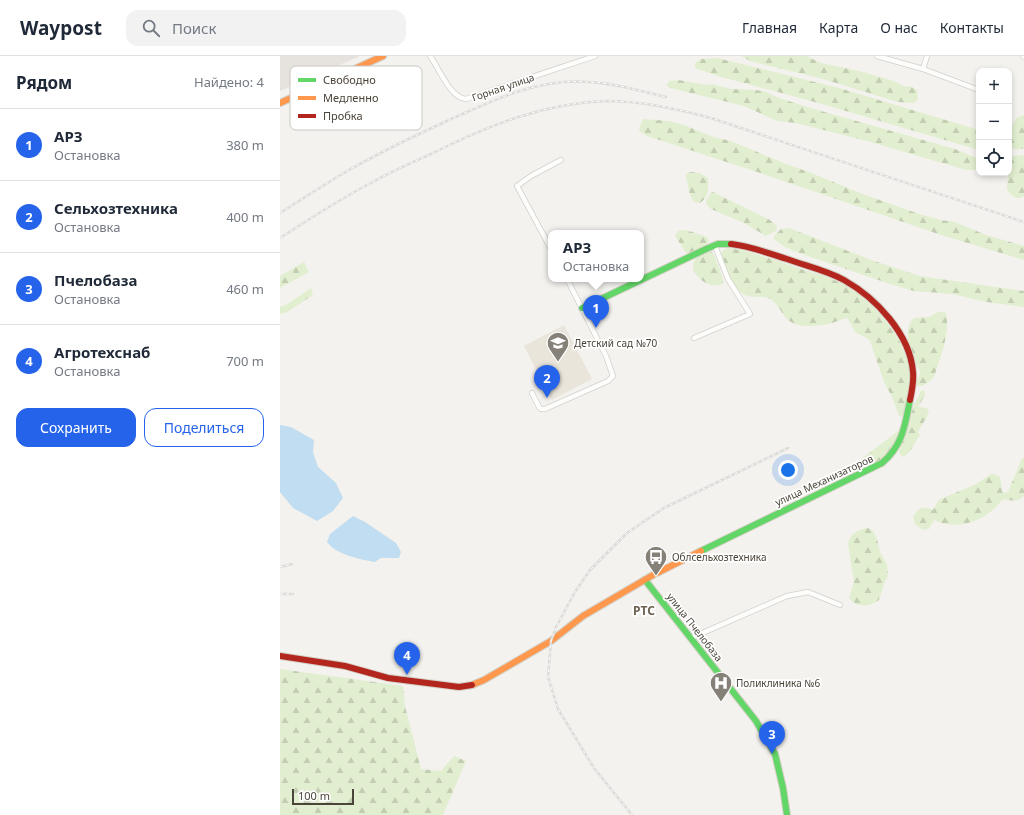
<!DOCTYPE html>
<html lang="ru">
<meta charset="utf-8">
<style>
:root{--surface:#fff;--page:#f2f2f3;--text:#1f2937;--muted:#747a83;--line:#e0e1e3;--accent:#2563eb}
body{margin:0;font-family:"Noto Sans",sans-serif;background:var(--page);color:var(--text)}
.controls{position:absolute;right:12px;top:12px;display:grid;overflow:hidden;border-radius:8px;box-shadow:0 2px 6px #0003}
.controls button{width:36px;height:36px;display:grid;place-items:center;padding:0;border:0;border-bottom:1px solid var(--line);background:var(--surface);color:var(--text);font:20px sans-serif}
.scale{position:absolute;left:12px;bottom:10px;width:62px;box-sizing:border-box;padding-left:4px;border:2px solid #4b4439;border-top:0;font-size:11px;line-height:14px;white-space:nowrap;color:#4b4439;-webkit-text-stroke:3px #fff;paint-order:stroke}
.you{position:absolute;left:508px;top:414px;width:14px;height:14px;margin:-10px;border:3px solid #fff;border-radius:50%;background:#1a73e8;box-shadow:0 0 0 6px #1a73e833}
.badge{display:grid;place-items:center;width:26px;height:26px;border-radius:50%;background:var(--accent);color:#fff;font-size:13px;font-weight:700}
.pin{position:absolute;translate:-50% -33px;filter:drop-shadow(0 1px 2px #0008)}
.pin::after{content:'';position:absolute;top:21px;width:14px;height:12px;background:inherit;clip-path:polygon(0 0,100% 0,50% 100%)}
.popup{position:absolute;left:268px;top:174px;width:96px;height:52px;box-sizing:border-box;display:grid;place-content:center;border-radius:8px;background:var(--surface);filter:drop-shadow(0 1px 3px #0005);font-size:13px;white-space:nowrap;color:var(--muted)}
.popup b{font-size:15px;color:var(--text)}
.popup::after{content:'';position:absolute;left:50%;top:100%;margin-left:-8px;border:8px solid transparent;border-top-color:var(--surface)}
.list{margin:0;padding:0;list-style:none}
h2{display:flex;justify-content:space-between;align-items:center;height:52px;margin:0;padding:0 16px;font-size:17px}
h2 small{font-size:13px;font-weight:400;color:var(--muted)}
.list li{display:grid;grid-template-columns:26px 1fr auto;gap:12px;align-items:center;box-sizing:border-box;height:72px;padding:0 16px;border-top:1px solid var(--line)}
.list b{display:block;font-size:15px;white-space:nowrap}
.list p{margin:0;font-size:13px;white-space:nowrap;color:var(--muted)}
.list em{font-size:13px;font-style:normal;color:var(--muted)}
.actions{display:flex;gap:8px;padding:12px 16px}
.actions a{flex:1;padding:9px 0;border:1px solid var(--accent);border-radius:12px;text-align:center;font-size:14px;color:var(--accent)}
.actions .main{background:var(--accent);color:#fff}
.icon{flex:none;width:22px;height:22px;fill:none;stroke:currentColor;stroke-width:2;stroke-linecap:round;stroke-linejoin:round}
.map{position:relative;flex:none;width:744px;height:759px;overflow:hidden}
header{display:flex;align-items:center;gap:24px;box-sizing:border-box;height:56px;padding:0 20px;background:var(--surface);border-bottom:1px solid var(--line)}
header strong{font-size:19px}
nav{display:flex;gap:22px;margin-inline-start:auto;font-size:14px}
.search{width:280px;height:36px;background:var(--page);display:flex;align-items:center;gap:10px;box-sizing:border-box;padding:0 14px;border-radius:12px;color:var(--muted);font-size:15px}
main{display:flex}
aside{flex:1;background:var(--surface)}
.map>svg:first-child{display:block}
.industrial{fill:#e6e2de}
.education{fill:#eae5da}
.forest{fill:url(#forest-firs)}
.water{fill:#c0ddf1}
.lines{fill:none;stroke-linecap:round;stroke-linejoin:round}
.street-casing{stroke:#d2d0cb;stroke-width:6}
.fast-casing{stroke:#d3cfc5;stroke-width:8}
.slow-casing{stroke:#d3cfc5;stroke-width:8}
.jam-casing{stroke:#d3cfc5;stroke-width:8}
.street{stroke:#fdfdfc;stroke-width:4.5}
.fast{stroke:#63d668;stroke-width:6}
.slow{stroke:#ff974d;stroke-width:6}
.jam{stroke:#b3261e;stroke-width:6}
.rail-casing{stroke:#dbdbda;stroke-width:2.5}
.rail{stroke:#fff;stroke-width:1;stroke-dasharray:3;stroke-linecap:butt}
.labels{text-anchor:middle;stroke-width:3.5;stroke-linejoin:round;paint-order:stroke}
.street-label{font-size:10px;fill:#4b4439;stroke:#fff}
.poi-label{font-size:10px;fill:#4b4439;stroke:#fff;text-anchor:start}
.quarter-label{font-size:12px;font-weight:bold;fill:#6e6250;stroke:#fff}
.key{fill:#fff;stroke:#c9c7c4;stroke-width:1}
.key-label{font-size:11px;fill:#4b4439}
</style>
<header>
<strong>Waypost</strong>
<div class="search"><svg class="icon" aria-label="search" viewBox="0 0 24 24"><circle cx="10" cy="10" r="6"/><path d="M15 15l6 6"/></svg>Поиск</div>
<nav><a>Главная</a><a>Карта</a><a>О нас</a><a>Контакты</a></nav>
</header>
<main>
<aside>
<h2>Рядом<small>Найдено: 4</small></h2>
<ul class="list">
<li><span class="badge">1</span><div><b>АРЗ</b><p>Остановка</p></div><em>380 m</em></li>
<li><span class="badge">2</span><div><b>Сельхозтехника</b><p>Остановка</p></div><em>400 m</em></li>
<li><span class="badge">3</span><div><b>Пчелобаза</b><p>Остановка</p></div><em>460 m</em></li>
<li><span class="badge">4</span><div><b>Агротехснаб</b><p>Остановка</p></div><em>700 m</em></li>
</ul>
<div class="actions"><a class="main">Сохранить</a><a>Поделиться</a></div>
</aside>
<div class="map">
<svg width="744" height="759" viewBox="0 0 744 759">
<defs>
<pattern id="forest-firs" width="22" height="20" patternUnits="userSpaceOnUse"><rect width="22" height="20" fill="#e1eecf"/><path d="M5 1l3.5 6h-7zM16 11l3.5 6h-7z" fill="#c3cdb2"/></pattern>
</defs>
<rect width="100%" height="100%" fill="#f4f2ee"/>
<path class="industrial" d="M0,0H80L0,35Z"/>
<path class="education" d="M284,269L312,323L272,344L244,290Z"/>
<path class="forest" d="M462,0H526L541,7L579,15L614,25L623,30L632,31L637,34L638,43L634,47H631L618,46L543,23L470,5Z
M437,2L559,32L699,74V94L542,48L438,20L415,12V7L421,3Z
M399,24L427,29L432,28L451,33L476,34L486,36L499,42L534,53L675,93L699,103V112L694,114H686L587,85L516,67L497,65L464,50L390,32L386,29L390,25Z
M744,59V92C720,101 731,65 738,61C739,60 742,60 744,59Z
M363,63L389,65L404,69L433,81L451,85L506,108L529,116L580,137L639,158L661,164L675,166L706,179L744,190V204L658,178L489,120L367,80L359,75L360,70Z
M744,99V140C737,145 731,140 727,133L729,103L732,100Z
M410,116L420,117L428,122C428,132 430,140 420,147L414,146L410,139L406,121V118Z
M433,136L490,164L497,170L496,175L486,180L462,166L431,153L427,149L426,145L431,137Z
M509,172L594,205L640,220L744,235V251L707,246L672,238L634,235L610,228L522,198L505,191L494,183V180L501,173Z
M406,174L427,181L429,185C425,191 413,197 406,197L395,180L398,175Z
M448,192C466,194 491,203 509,209C527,216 547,219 564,229C594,246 627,283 630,319C631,326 629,333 627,340C626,347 626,354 623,361L619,360L612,341L604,326L590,285L587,282L575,276L568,263L566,262C552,268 530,273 515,268C503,264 501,251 492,244C484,238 473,243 465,239C454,234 437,205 442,195Z
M430,195L432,196C436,202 443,220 443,227C430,239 391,206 430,195Z
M24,206L29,216L0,232V220Z
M31,232L33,239L7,256L0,258V251L6,249Z
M658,256H665L667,260V273L664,290L654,321L649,326L642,330H638L636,326C638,323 640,320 640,317C640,312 635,308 634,303C629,291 623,272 634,262L649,261Z
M644,334L645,339L638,351L647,352L649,357L639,374L638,376L640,379C635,386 630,399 622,401L619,396L634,349L641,335Z
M618,375L621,377C613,401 597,407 575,417L571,416V411Z
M742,402H744V440C735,448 732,443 722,444C707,464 678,476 654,464L649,473L643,474L635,468L633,461C638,452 644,449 653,454L658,445L661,443L696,428L711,418H713L719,420L721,425L722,436L724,437L728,436Z
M588,472L593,475L597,483L600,496L607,508L608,520L605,525L599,544C590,551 576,552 569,542L574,526L568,488C570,477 578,474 588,472Z
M0,613L123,630L125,650L141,713L161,715L174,700L186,705L163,759H0Z"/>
<path class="water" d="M0,369L11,371L34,384L33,396L38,411L56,427L63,442L53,455L37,465L13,452L0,436Z
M73,460L85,466L116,487L121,496L119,502H101L95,506C79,503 57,499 47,486L50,478Z"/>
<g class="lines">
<g class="street-casing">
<path id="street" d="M150,0C159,12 170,42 186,43L315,0
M597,0L643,13L699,34
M743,0L744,1
M643,13L647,0
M271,193L237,130L251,120L281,104
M414,282L470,258L448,223L435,190
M252,337L259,351L261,353H265L328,325L333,320L326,300L287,223
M411,582L507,540L528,536L560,549"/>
</g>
<g class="fast-casing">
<path id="fast" d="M302,252L426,193L438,188H451
M421,495L602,407C623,389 625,369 630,344
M365,524L476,665L495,698L503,732L507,759"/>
</g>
<g class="slow-casing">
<path id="slow" d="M0,47L103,0
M192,629L204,624L271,585L303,560L373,519L421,495"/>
</g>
<g class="jam-casing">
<path id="jam" d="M451,188C470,190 488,197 507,203C526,210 546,214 564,224C596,242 630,278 633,316C634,326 632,335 630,344
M0,600L65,610L108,622L179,631L192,629"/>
</g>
<use href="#street" class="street"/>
<use href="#fast" class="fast"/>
<use href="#slow" class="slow"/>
<use href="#jam" class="jam"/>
<g class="rail-casing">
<path id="rail" d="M0,157C23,143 46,127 69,114C101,96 134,80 167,65C211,45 258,22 308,26C334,27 360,35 386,41
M0,182C30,163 59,143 91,127C110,116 131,107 151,98C207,70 263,47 327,45C364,45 399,53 434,63L744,166
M0,511L12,508
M0,538H13
M352,759L314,712L278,653L268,621L271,585L276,571L295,536L310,514L347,477L384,452L508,392"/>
</g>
<use href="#rail" class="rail"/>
</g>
<defs>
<g id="school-pin" transform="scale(1.15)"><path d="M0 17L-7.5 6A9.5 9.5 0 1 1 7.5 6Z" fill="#868178" stroke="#fff"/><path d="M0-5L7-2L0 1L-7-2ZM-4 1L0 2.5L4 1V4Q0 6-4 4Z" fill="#fff"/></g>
<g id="bus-pin" transform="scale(1.15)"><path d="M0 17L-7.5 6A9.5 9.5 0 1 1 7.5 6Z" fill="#868178" stroke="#fff"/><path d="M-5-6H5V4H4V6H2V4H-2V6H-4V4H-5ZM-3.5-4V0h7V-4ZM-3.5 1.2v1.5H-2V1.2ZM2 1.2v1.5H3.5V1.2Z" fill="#fff"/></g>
<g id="hospital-pin" transform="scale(1.15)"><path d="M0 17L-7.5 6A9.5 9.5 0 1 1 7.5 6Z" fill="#868178" stroke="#fff"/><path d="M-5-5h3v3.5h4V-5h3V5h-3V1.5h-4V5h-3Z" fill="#fff"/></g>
</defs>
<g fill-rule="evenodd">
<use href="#school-pin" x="278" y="287"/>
<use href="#bus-pin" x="376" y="501"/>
<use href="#hospital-pin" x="441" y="627"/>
</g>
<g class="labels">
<g class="street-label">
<text transform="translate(223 31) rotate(-19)" y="4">Горная улица</text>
<text transform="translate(544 424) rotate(-25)" y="4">улица Механизаторов</text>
<text transform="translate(415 571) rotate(52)" y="4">улица Пчелобаза</text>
</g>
<g class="poi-label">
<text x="294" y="291">Детский сад №70</text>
<text x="392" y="505">Облсельхозтехника</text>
<text x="456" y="631">Поликлиника №6</text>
</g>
<g class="quarter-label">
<text x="364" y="559">РТС</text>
</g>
</g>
<rect x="10" y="10" width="132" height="64" rx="6" class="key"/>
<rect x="18" y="22" width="18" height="4" fill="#63d668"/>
<rect x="18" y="40" width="18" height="4" fill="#ff974d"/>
<rect x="18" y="58" width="18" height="4" fill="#b3261e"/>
<g class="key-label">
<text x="43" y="28">Свободно</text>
<text x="43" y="46">Медленно</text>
<text x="43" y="64">Пробка</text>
</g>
</svg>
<div class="controls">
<button>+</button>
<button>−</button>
<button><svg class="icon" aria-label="locate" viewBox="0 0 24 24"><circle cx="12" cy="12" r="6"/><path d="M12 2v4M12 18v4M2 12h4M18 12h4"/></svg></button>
</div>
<div class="scale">100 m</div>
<div class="you"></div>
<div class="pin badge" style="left:316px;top:272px">1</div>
<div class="popup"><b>АРЗ</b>Остановка</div>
<div class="pin badge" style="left:267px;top:342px">2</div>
<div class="pin badge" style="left:492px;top:698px">3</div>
<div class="pin badge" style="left:127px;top:619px">4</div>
</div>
</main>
